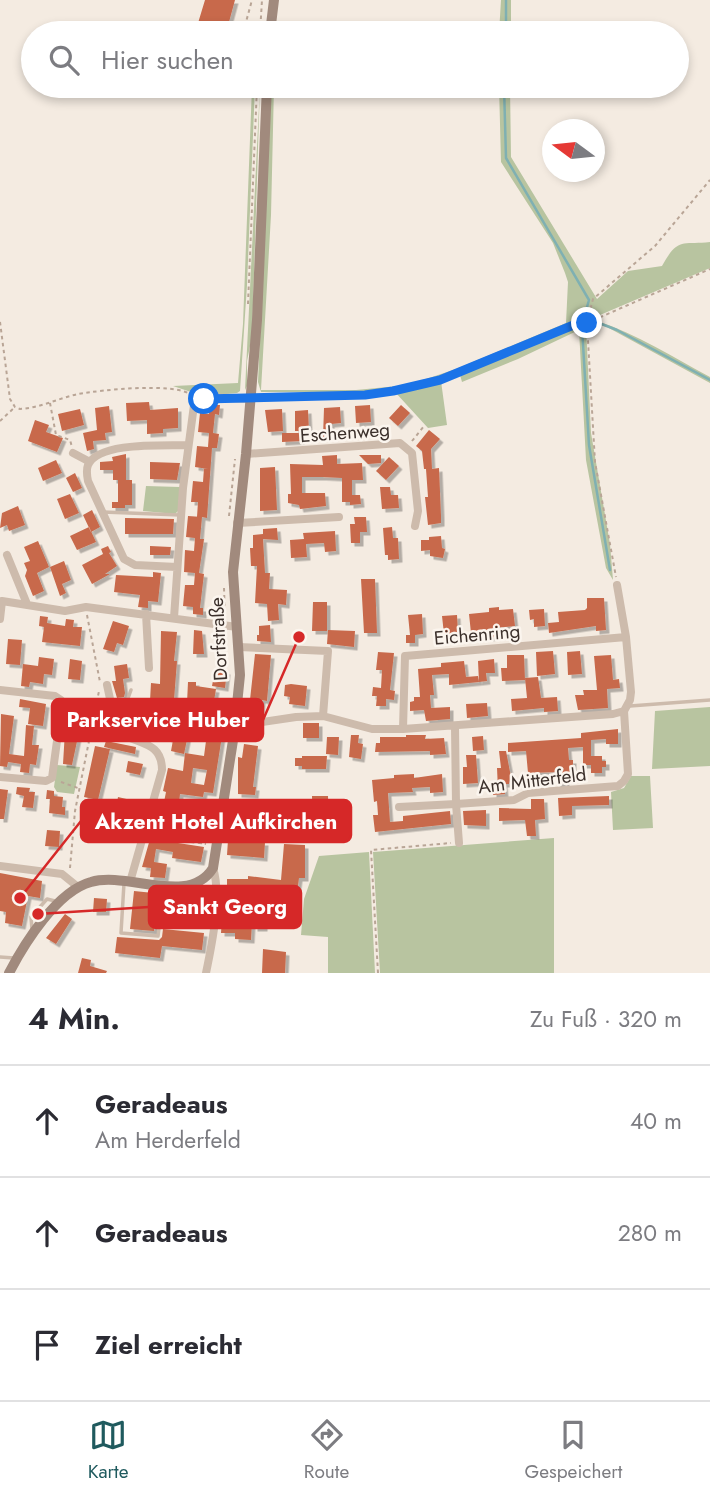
<!DOCTYPE html>
<html lang="de">
<meta charset="utf-8">
<style>
:root{--surface:#fff;--page:#f7f7f7;--text:#2b2b33;--muted:#7c7c81;--line:#e1e1e2;--accent:#1f5a5e}
body{margin:0;font-family:Jost,sans-serif;background:var(--page);color:var(--text)}
.compass{position:absolute;left:542px;top:119px;width:63px;height:63px;border-radius:50%;background:var(--surface);box-shadow:0 4px 10px #0003;rotate:285deg}
.stop{position:absolute;width:21px;height:21px;margin:-16px;border:5px solid #1a73e8;border-radius:50%;background:#fff}
.stop.end{background:#1a73e8;border-color:#fff;box-shadow:0 2px 7px #0008}
.list{margin:0;padding:0;list-style:none}
h2{display:flex;justify-content:space-between;align-items:center;height:91px;margin:0;padding:0 28px;font-size:30px}
h2 small{font-size:23px;font-weight:400;color:var(--muted)}
.list li{display:grid;grid-template-columns:46px 1fr auto;gap:21px;align-items:center;box-sizing:border-box;height:112px;padding:0 28px;border-top:2px solid var(--line)}
.list b{display:block;font-size:26px;white-space:nowrap}
.list p{margin:0;font-size:23px;white-space:nowrap;color:var(--muted)}
.list em{font-size:23px;font-style:normal;color:var(--muted)}
.icon{flex:none;width:38px;height:38px;fill:none;stroke:currentColor;stroke-width:2;stroke-linecap:round;stroke-linejoin:round}
.map{position:relative;flex:none;width:710px;height:973px;overflow:hidden}
.search{position:absolute;background:var(--surface);box-shadow:0 4px 10px #0003;left:21px;right:21px;top:21px;height:77px;display:flex;align-items:center;gap:18px;box-sizing:border-box;padding:0 24px;border-radius:38px;color:var(--muted);font-size:26px}
.sheet{height:427px;background:var(--surface)}
nav{display:flex;justify-content:space-around;align-items:center;box-sizing:border-box;height:98px;border-top:2px solid var(--line);background:var(--surface);font-size:19px;color:var(--muted)}
nav a{display:grid;justify-items:center;gap:4px}
nav .on{color:var(--accent)}
.map>svg:first-child{display:block}
.green{fill:#b8c4a0}
.lines{fill:none;stroke-linecap:round;stroke-linejoin:round}
.stream{stroke:#7fb0b2;stroke-width:2.5}
.building{fill:#c8694b;fill-rule:evenodd;filter:url(#shadow)}
.path{stroke:#b9a596;stroke-width:2;stroke-dasharray:3.5 3.5;stroke-linecap:butt}
.lane{stroke:#cdbbac;stroke-width:3.5}
.street{stroke:#cdbbac;stroke-width:8}
.secondary{stroke:#a18a7d;stroke-width:10}
.route{stroke:#1a73e8;stroke-width:9}
.labels{text-anchor:middle;stroke-width:5;stroke-linejoin:round;paint-order:stroke}
.street-label{font-size:19px;fill:#3b302b;stroke:#fbf5ee}
.leader{fill:none;stroke:#d62828;stroke-width:2.5}
.callout-dot{fill:#d62828;stroke:#fbf5ee;stroke-width:2.5}
.callout{fill:#d62828;stroke:#d62828;stroke-width:2.5}
.callout-label{font-size:21px;text-anchor:middle;font-weight:bold;fill:#fff}
</style>
<div class="map">
<svg width="710" height="973" viewBox="0 0 710 973">
<defs>
<filter id="shadow"><feDropShadow dx="3.5" dy="3.5" stdDeviation="0" flood-color="#0004"/></filter>
</defs>
<rect width="100%" height="100%" fill="#f4ebe1"/>
<path class="green" d="M501,0H511V33H499Z
M252,86H255L247,285L240,391L237,393L203,396L173,386L238,383L243,324Z
M260,86L252,336L247,361V386L245,390Z
M271,86H274L271,215L261,390H356L408,385L456,369L566,323L568,282L565,273L553,243L501,162L499,86H510L511,157L597,299L628,271L662,266C678,237 682,245 710,242V268L593,318C583,314 567,322 560,329L459,371L415,386L356,392H261L258,382Z
M597,321C637,334 673,357 710,377V383L607,327L598,324L590,325Z
M586,326L591,433L610,544L613,580L606,568L586,460L579,330L518,359L462,382L460,375L568,330Z
M441,381L447,425L428,428L395,392Z
M146,486L180,487L178,511L175,514L143,511Z
M710,707V766L652,769L655,711Z
M57,765L80,767L74,794L57,792L54,787Z
M631,776H650L653,828L613,830L611,792L624,788Z
M554,838V973H380L373,852Z
M369,852L375,973H328V937L301,935L304,899L319,856Z"/>
<g class="lines">
<path class="stream" d="M506,33V0
M504,86L506,158L589,300L585,314
M599,323L617,330L710,380
M582,327L589,445L610,570"/>
</g>
<path class="building" d="M205,0H235L226,33H195Z
M149,402L150,410L178,408V428L163,429V433L147,434V420L127,421L126,403Z
M210,405H220L219,415L215,414L213,433L219,434L217,448H212L207,518L202,517L200,539H204L199,573L204,574L200,608H203V615L193,614V607L183,606L185,585H194L195,573L184,572L185,550L194,551L195,538L186,537L188,516L202,517H197L198,502H191L193,481L203,482L204,468L208,469L195,467L197,446L208,447L209,433L198,432L200,413L209,414Z
M370,405L371,422L356,423L355,406Z
M401,405L410,413L398,426L389,418Z
M109,406L112,432L105,433L106,440L93,441L94,449L87,451L83,433L97,430L95,408Z
M340,407L341,423L331,424L332,437H323L324,408Z
M80,409L84,425L62,431L58,414Z
M282,409L283,431L268,432L265,410Z
M308,410L309,431H295V411Z
M35,420L49,425L46,432L63,438L57,452L28,441Z
M429,430L440,439L431,449L432,469L439,468L441,516V523L428,525L425,497H428L426,469H424L422,451L416,446Z
M282,433H301V441L282,442Z
M126,454V480H132V505H125V508H112V502H118V480H113V470H100V462L113,461L112,457Z
M337,455V464L362,463L363,480H352V495H360L361,504L350,505V502H342V478L323,477H302V493H325L326,506L300,509L299,505L288,503V494H291L290,464L323,465L322,456Z
M359,455H381V463L368,464Z
M389,457L399,466L386,480L376,471Z
M56,460L62,473L43,481L38,468Z
M150,462L180,463L177,480L150,479Z
M275,467L277,510L260,511V468Z
M75,473L82,488L73,492L66,478Z
M380,487H390L391,495H398L399,508L382,509Z
M70,494L79,513L65,519L57,499Z
M18,506L25,525L9,531L7,525L0,528L2,513Z
M92,510L100,527L91,532L83,515Z
M354,517H366L367,532H360V543H351L350,524H355Z
M125,518L174,519L173,534H125Z
M89,527L96,542L77,550L70,536Z
M392,527L393,538H398L399,559L388,560V555H385L383,528Z
M277,528L278,540L263,539L265,573H270L269,589L287,590L286,605L278,604L279,620L268,621L267,604L255,603L257,566H251L250,548H253V535L263,534V529Z
M335,531L336,551L325,552L324,543L306,544L307,557L291,558L290,540L304,539L303,533Z
M441,536L442,548L445,549L443,558L430,556V550L421,551V540H429V537Z
M38,541L49,567L37,573L44,591L33,596L25,576L27,570L24,563L30,561L24,547Z
M108,546L111,552L109,553L117,566L105,574H110L92,584L82,565L103,554L101,549Z
M150,546L171,547L170,555H150Z
M64,561L71,580L62,584L66,593L60,596L50,567Z
M153,572L161,573L158,602L148,601V608L138,607L140,595L114,592L116,575L153,577Z
M361,579H375L377,633H364Z
M587,598H604L606,630L596,631V626L549,633L548,623L559,622L558,612L585,610L587,608Z
M313,602H327V631H312Z
M499,607V610L513,609L515,626L495,628V637L486,638L485,632L471,633L469,614L489,612V608Z
M544,609L545,626L534,627V619L530,620L529,610Z
M422,614L423,634L415,635V643H406V635H410L408,615Z
M457,615L458,633L444,634L442,616Z
M40,616L48,617L47,623L65,626L66,619L74,620L73,627H82L80,646L42,642L44,627L39,626Z
M113,621L129,626L123,645L117,643L114,652L103,649Z
M270,625L271,642L257,641V635H259V626Z
M194,630L202,631L204,654H193Z
M328,630L355,631L354,647L327,644Z
M161,631L177,632L174,661H177L174,700L169,699L166,719L145,715V713L133,714V701H150L151,683L160,684Z
M8,639L22,640L20,665L6,664Z
M553,651L555,674L537,676L536,652Z
M580,651L582,674L568,675L567,652Z
M378,652L394,653L390,690L395,691L394,700L386,699V706H376L377,696H372L373,687L381,688L382,670H376Z
M255,654L271,655L267,701L262,700L261,710L249,709Z
M507,655H524L525,680L502,681L501,668H507Z
M611,655L613,680L619,679L620,688L607,689L608,708L578,710L575,695H584L583,690H597L594,656Z
M39,657L54,659L52,675L44,674L43,684L30,682L29,687L21,686L23,664L38,666Z
M70,659L82,661L80,680L68,679Z
M494,659L495,673H486L487,681L479,682L478,661Z
M464,661L466,677L478,676L479,682L449,685V674L432,675L434,695H430L431,708L450,707V719L426,721L424,710L410,711V702L414,701V697H420L418,669L441,667V663Z
M127,664L129,678L123,679L125,693L124,697L117,698L112,681H116L114,666Z
M215,670L227,671L225,688L212,686Z
M538,677L541,698L557,697L558,711L544,712V708L512,711L511,699L527,698L525,678Z
M188,682H196V686L216,689L214,701L196,698L195,703H187Z
M291,684L307,686L305,706L289,704L290,697L284,696L285,685Z
M20,699L46,704L43,726L28,724L30,708L19,707Z
M487,703L488,716L467,718L466,704Z
M196,713L225,717L213,793L204,792L203,797L180,794L179,803L173,802L165,841L204,847L201,862L172,858L173,852L156,849L154,862L167,864L165,878L150,877L151,868L142,867L150,839L151,836H156L159,824H155L158,806L163,807L166,792L163,791L168,768L183,771L185,753L204,756L206,741H210L212,727L194,724ZM193,768L207,770L204,785L191,783Z
M1,714L14,716L9,754L24,756L26,725L34,726L32,745H39L36,765L30,764L29,773L20,772L21,764L8,762L7,767L0,766Z
M303,723H319V738H303Z
M618,729V744H606V739L591,740V756H602V761H606V767H602V773H591V765H583V747L568,748L569,760H573V774H565L566,783L557,784V772L528,773L526,751L508,752V743L581,738V733Z
M65,731L79,732L72,765L63,764Z
M170,731L188,735L184,754L171,751L173,740L168,739Z
M351,735H359L358,743L363,744L361,759L349,757Z
M406,735H426L425,739L444,738L446,754L430,755V751L375,752L376,743H380V737H406Z
M483,736L484,750L473,751L472,737Z
M327,737H339L338,755L326,754Z
M106,741L136,747L135,754L104,747Z
M244,744L258,746L253,787H256L255,795L238,794V757L242,758Z
M95,746L110,749L98,800L84,797Z
M499,751H506L511,777L509,784H504L505,794L493,795V790H498L497,768H501Z
M466,755H476L478,783L463,784V767H467Z
M302,756H327L326,769H302V766H295V758H302Z
M128,761L143,764L140,775L126,772Z
M414,774V778L442,774L443,792L430,793V787L412,788L413,792L388,793L390,822L403,821V816L450,811L451,824L375,832L373,815H378L377,801L374,802L372,780L394,778V775Z
M17,787L30,788L29,792H35L33,808L22,807L24,796L16,794Z
M0,789L8,790L4,819H0Z
M47,790L54,791V796L63,797L62,807H65V815L49,813L50,799H46Z
M312,796H328L329,830H313Z
M609,796V805L572,806V815L559,816L558,798Z
M118,797L135,801L132,812L121,809L120,814L112,813L113,807L116,808Z
M531,799H544L545,819L535,820L536,836H527L525,820L499,821V808L531,809Z
M486,810V826L464,825L463,811Z
M47,830L60,831L59,847L45,846Z
M253,835L261,836V842H265L264,858L227,855L228,840L252,842Z
M284,844L305,845V878H299L297,893L277,891V896L266,895L264,928H254L255,905L231,902L233,889L227,888V879H248V876L281,880Z
M0,873L42,881L40,898L28,896L22,926L5,923L6,912L0,911Z
M134,891L173,895L192,893V901L158,900L154,931L130,929Z
M94,898L107,899L106,912H93Z
M65,914L72,919L56,944L46,938Z
M222,918L252,922L251,940L235,939V933H221Z
M163,929L204,933L202,950L162,946L160,958L115,953L117,937L159,940L162,937Z
M263,949L286,952L285,973H262Z
M82,958L91,960L90,966L107,971L106,973H78Z"/>
<g class="lines">
<path class="path" d="M243,33L252,0
M260,33L262,0
M248,304L257,86
M0,322L10,399L15,407L20,409C40,408 59,398 78,394C102,390 173,382 192,395
M587,322L593,299L655,246L710,180
M587,323L710,269
M260,397L365,395L425,384L460,373L577,324L587,323L595,462L616,577
M50,403L56,435L70,440L72,447
M0,421L15,407
M412,441L424,426
M229,516L235,459
M224,588L225,617
M87,615L100,682
M61,782L78,788
M177,840L206,844
M201,844L204,825
M70,868L75,811L99,691
M378,973L371,850L451,843"/>
<path class="lane" d="M103,512L180,515
M113,704L127,701L131,690
M630,706L710,700
M90,813L145,823
M124,883L121,933L158,936L159,928
M32,930L31,917L47,899L55,901
M0,957L14,958"/>
<path class="street" d="M73,453L90,462
M246,454L400,443L412,453L418,511L415,526
M237,523L339,517
M7,555L27,604
M177,567L135,565L124,559L88,481C87,476 86,470 88,465C99,441 166,446 188,445
M617,585L626,637
M146,614L149,668
M174,618L183,488L194,405C204,392 235,400 251,399
M0,619L2,601L65,611L86,607L237,627
M239,647L328,651L323,716
M107,685L117,731C136,745 162,740 162,770L130,882
M0,690L55,696L61,700L62,704L52,778L46,781L0,777
M235,726L296,717L323,716L372,729H403L405,656L626,637L631,692L630,700L624,711L613,714L403,729
M455,727L456,804L514,800L528,793L618,786L624,781L628,774L624,711
M399,807L456,804L459,843
M0,866L62,874L78,887
M206,973C212,944 222,896 213,868"/>
<path class="secondary" d="M270,33L274,0
M9,973C24,944 57,891 91,882C128,871 189,907 213,868L234,734L240,675L233,572L246,454L257,320L267,86"/>
</g>
<g class="lines">
<path class="route" d="M204,399L365,395L393,391L440,380L576,324L587,323"/>
</g>
<g class="labels">
<g class="street-label">
<text transform="translate(345 432) rotate(-4)" y="7">Eschenweg</text>
<text transform="translate(477 634) rotate(-5)" y="7">Eichenring</text>
<text transform="translate(218 639) rotate(-93)" y="7">Dorfstraße</text>
<text transform="translate(532 780) rotate(-7)" y="7">Am Mitterfeld</text>
</g>
</g>
<path class="leader" d="M299 637L263 720M20 898L81 821M38 914L149 907"/>
<g class="callout-dot">
<circle cx="299" cy="637" r="7"/>
<circle cx="20" cy="898" r="7"/>
<circle cx="38" cy="914" r="7"/>
</g>
<g class="callout">
<rect x="52" y="699" width="211" height="42" rx="7"/>
<rect x="81" y="800" width="270" height="42" rx="7"/>
<rect x="149" y="886" width="152" height="42" rx="7"/>
</g>
<g class="callout-label">
<text x="158" y="727">Parkservice Huber</text>
<text x="216" y="829">Akzent Hotel Aufkirchen</text>
<text x="225" y="914">Sankt Georg</text>
</g>
</svg>
<svg class="compass" viewBox="-18 -18 36 36"><path d="M0-13l5 13h-10z" fill="#e53935"/><path d="M0 13l5-13h-10z" fill="#7c7c81"/></svg>
<div class="stop" style="left:204px;top:399px"></div>
<div class="stop end" style="left:587px;top:323px"></div>
<div class="search"><svg class="icon" aria-label="search" viewBox="0 0 24 24"><circle cx="10" cy="10" r="6"/><path d="M15 15l6 6"/></svg>Hier suchen</div>
</div>
<section class="sheet">
<h2>4 Min.<small>Zu Fuß · 320 m</small></h2>
<ul class="list">
<li><svg class="icon" aria-label="ahead" viewBox="0 0 24 24"><path d="M12 20V5M6 11l6-6 6 6"/></svg><div><b>Geradeaus</b><p>Am Herderfeld</p></div><em>40 m</em></li>
<li><svg class="icon" aria-label="ahead" viewBox="0 0 24 24"><path d="M12 20V5M6 11l6-6 6 6"/></svg><div><b>Geradeaus</b></div><em>280 m</em></li>
<li><svg class="icon" aria-label="arrive" viewBox="0 0 24 24"><path d="M6 21V4h12l-3 4 3 4H6"/></svg><div><b>Ziel erreicht</b></div></li>
</ul>
</section>
<nav>
<a class="on"><svg class="icon" aria-label="map" viewBox="0 0 24 24"><path d="M3 6l6-2 6 2 6-2v14l-6 2-6-2-6 2zM9 4v14M15 6v14"/></svg>Karte</a>
<a><svg class="icon" aria-label="directions" viewBox="0 0 24 24"><path d="M12 3l9 9-9 9-9-9zM9 14v-3h6M13 9l2 2-2 2"/></svg>Route</a>
<a><svg class="icon" aria-label="saved" viewBox="0 0 24 24"><path d="M7 4h10v16l-5-4-5 4z"/></svg>Gespeichert</a>
</nav>
